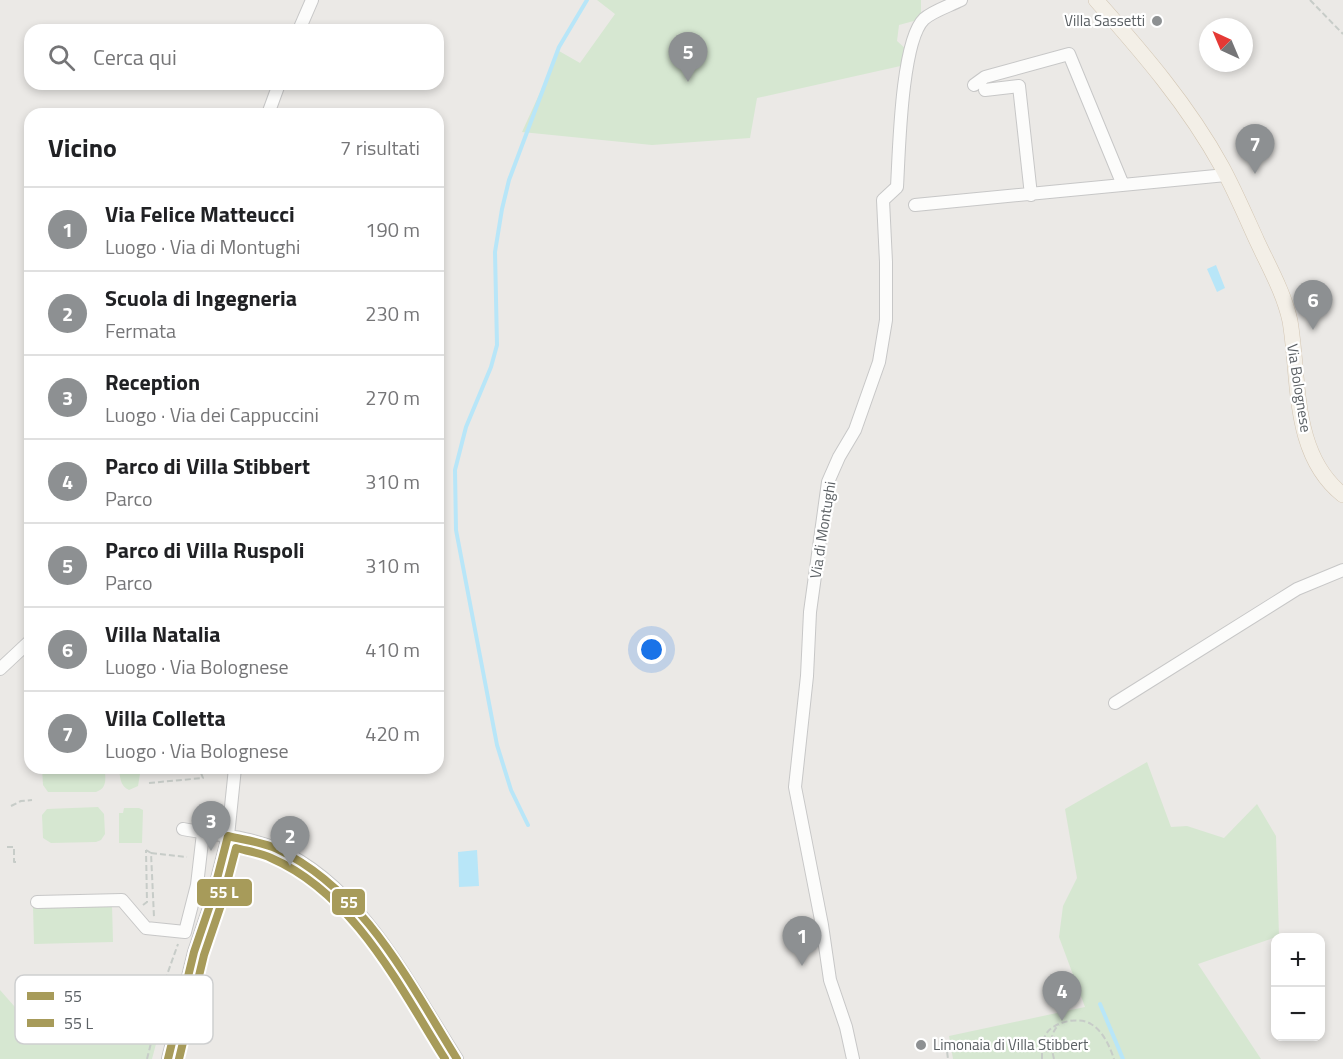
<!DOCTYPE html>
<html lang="it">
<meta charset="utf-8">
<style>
:root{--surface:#fff;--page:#f2f2f2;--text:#202124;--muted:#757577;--line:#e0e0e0;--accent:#8d9092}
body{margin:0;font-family:"Titillium Web",sans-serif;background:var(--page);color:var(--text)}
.controls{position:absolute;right:18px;bottom:18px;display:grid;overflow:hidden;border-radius:12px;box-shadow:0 3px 9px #0003}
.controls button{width:54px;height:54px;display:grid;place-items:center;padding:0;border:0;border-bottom:2px solid var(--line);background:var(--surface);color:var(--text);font:30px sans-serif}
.compass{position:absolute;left:1199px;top:18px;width:54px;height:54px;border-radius:50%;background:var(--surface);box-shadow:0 3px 9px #0003;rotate:316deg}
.you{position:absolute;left:652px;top:650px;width:21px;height:21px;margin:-15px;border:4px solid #fff;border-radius:50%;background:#1a73e8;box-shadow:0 0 0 9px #1a73e833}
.badge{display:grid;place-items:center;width:39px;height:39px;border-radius:50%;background:var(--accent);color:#fff;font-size:20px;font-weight:700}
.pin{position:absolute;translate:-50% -50px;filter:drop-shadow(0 2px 3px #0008)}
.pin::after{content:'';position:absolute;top:32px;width:21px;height:18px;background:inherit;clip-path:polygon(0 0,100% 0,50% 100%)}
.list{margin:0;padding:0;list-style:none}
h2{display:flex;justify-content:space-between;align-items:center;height:78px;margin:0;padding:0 24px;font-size:26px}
h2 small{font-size:20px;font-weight:400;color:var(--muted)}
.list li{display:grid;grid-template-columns:39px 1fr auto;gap:18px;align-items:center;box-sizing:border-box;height:84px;padding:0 24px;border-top:2px solid var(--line)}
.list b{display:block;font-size:22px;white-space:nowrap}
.list p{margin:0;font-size:20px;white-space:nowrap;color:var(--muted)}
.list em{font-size:20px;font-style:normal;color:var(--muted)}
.icon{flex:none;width:33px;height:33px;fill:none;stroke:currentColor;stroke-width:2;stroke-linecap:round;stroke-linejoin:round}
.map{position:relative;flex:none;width:1343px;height:1059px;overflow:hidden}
.search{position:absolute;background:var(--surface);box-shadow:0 3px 9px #0003;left:24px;top:24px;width:420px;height:66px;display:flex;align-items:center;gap:15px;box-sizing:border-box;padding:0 21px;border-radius:18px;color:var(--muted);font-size:22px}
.panel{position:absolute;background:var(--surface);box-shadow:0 3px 9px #0003;left:24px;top:108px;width:420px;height:666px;border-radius:18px}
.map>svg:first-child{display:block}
.green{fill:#d6e7d1}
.water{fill:#b8e6f8}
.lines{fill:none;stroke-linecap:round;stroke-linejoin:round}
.stream{stroke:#b8e6f8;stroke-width:4}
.minor-casing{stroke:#c7c7c7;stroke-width:14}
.major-casing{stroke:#d3c6b3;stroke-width:16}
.path{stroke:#c7ccc8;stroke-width:2;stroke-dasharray:6 3;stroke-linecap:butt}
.minor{stroke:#fcfcfb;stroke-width:12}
.major{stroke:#f3efe7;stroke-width:15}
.bus-1-casing{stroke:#fff;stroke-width:12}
.bus-2-casing{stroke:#fff;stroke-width:12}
.bus-1{stroke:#a79b5a;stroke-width:8}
.bus-2{stroke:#a79b5a;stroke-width:8}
.poi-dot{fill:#8d9092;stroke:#fff;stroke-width:2}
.labels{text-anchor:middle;stroke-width:4.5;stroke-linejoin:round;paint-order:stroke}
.poi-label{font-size:15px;fill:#5b6064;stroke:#fff;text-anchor:end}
.street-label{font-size:15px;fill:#5b6064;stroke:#fff}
.key{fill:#fff;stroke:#cecfd0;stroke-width:1.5}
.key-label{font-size:16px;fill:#5b6064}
.line-badge{stroke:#fff;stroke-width:2}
.badge-label{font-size:16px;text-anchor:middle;font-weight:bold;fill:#fff}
</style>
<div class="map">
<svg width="1343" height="1059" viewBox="0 0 1343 1059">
<rect width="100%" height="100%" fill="#ebe9e6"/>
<path class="green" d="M597,0H921V19L899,25L897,41L907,50L905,65L757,98L750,138L652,145L522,132L559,51L580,63L615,14Z
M1147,762L1171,827L1187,826L1224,838L1257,804L1276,836L1279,936L1198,964L1261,1059H953L949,1036L1085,1007L1059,937L1063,906L1077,878L1065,809Z
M42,768H105C105,778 108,788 96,792H48L43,785Z
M119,768H141L138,786L129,790C120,786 120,777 119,768Z
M98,807L104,814L105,834L101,840L96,842L51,843L43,838L42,815L47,809Z
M124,808H139L143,810L142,843H119V813H123Z
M112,905L113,942L34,944L33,907Z
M0,990L22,1015L165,1010L152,1059H0Z"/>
<path class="water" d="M1216,265L1225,288L1217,292L1207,269Z
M477,850L479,886L459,887L458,852Z"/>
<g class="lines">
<path class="stream" d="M528,825L511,790L497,745L456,530L455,470L466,427L491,367L497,345L495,252L502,209L509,180L559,47L587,0
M1100,1004L1123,1059"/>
<g class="minor-casing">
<path id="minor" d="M299,30L312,0
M974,85L985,77L1069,54L1123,185
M985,90L1019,86L1031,195
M268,114L279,84
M915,205L1226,175
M0,669L30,641
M1115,703L1297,589L1343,570
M183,829C214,835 248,836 277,849C361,886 410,986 457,1059
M37,902L122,900L146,928L185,932L197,885L203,833
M168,1059L194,952L211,902L228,836L235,768
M853,1059L846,1027L830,980L822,925L795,787L807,676L810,612L828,482L839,457L855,430L879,362L886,320V262L883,200L897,187C899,153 901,41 924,19C933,11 949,6 961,0"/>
</g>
<g class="major-casing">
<path id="major" d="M1096,0C1142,52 1188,105 1222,167C1235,191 1246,217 1257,241C1269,267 1284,293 1290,321C1300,380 1291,454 1343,495"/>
</g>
<path class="path" d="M1310,0L1343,34
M149,783L203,778L199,768
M11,806L21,801L32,800
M7,847H14V862H19
M146,850L151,853L154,917
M151,853L187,857
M143,905L147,902L146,850
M946,1043L948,1059
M147,1059L153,1035L158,1000L178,944
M1042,1059C1042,1051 1042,1043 1045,1036C1051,1022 1079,1016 1091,1024C1103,1031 1110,1047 1114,1059
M1054,1059C1051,1047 1049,1033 1059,1025"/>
<use href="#minor" class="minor"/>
<use href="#major" class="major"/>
<g class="bus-1-casing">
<path id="bus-1" d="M168,1059L194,952L211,902L228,836C244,840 262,842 277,849C363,889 409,982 457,1059"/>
</g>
<g class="bus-2-casing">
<path id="bus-2" d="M179,1059L204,955L221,905L236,848C247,851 260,853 271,858C354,894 399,986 445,1059"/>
</g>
<use href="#bus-1" class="bus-1"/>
<use href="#bus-2" class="bus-2"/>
</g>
<g class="poi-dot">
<circle cx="1157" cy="21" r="6"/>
<circle cx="921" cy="1045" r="6"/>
</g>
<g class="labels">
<g class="poi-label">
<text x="1145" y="26">Villa Sassetti</text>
<text x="933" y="1050" text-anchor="start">Limonaia di Villa Stibbert</text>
</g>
<g class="street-label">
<text transform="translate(1299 388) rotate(81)" y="5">Via Bolognese</text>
<text transform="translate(823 530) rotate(-81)" y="5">Via di Montughi</text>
</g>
</g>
<rect x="15" y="975" width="198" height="69" rx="9" class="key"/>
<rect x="27" y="992" width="27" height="8" fill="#a79b5a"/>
<rect x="27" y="1019" width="27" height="8" fill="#a79b5a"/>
<g class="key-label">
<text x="64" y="1002">55</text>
<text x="64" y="1029">55 L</text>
</g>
<g class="line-badge">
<rect x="196" y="878" width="57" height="29" rx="6" fill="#a79b5a"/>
<rect x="331" y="888" width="35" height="28" rx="6" fill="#a79b5a"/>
</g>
<g class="badge-label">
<text x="224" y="898">55 L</text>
<text x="349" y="908">55</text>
</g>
</svg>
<div class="controls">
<button>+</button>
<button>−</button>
</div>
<svg class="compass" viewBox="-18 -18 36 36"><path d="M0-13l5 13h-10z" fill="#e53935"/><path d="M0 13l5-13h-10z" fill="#757577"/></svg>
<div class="you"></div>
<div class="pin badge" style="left:802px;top:966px">1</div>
<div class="pin badge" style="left:290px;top:866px">2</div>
<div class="pin badge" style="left:211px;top:851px">3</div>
<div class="pin badge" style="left:1062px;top:1021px">4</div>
<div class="pin badge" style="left:688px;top:82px">5</div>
<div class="pin badge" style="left:1313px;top:330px">6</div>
<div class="pin badge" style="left:1255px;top:174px">7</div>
<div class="search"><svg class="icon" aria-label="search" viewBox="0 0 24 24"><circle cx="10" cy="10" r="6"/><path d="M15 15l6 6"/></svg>Cerca qui</div>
<section class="panel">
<h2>Vicino<small>7 risultati</small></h2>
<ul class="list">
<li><span class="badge">1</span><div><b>Via Felice Matteucci</b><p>Luogo · Via di Montughi</p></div><em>190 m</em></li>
<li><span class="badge">2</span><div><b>Scuola di Ingegneria</b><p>Fermata</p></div><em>230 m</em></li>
<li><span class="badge">3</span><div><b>Reception</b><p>Luogo · Via dei Cappuccini</p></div><em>270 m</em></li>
<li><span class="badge">4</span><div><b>Parco di Villa Stibbert</b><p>Parco</p></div><em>310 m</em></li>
<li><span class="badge">5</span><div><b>Parco di Villa Ruspoli</b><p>Parco</p></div><em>310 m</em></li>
<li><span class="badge">6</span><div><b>Villa Natalia</b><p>Luogo · Via Bolognese</p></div><em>410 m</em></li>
<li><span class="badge">7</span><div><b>Villa Colletta</b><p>Luogo · Via Bolognese</p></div><em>420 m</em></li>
</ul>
</section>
</div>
